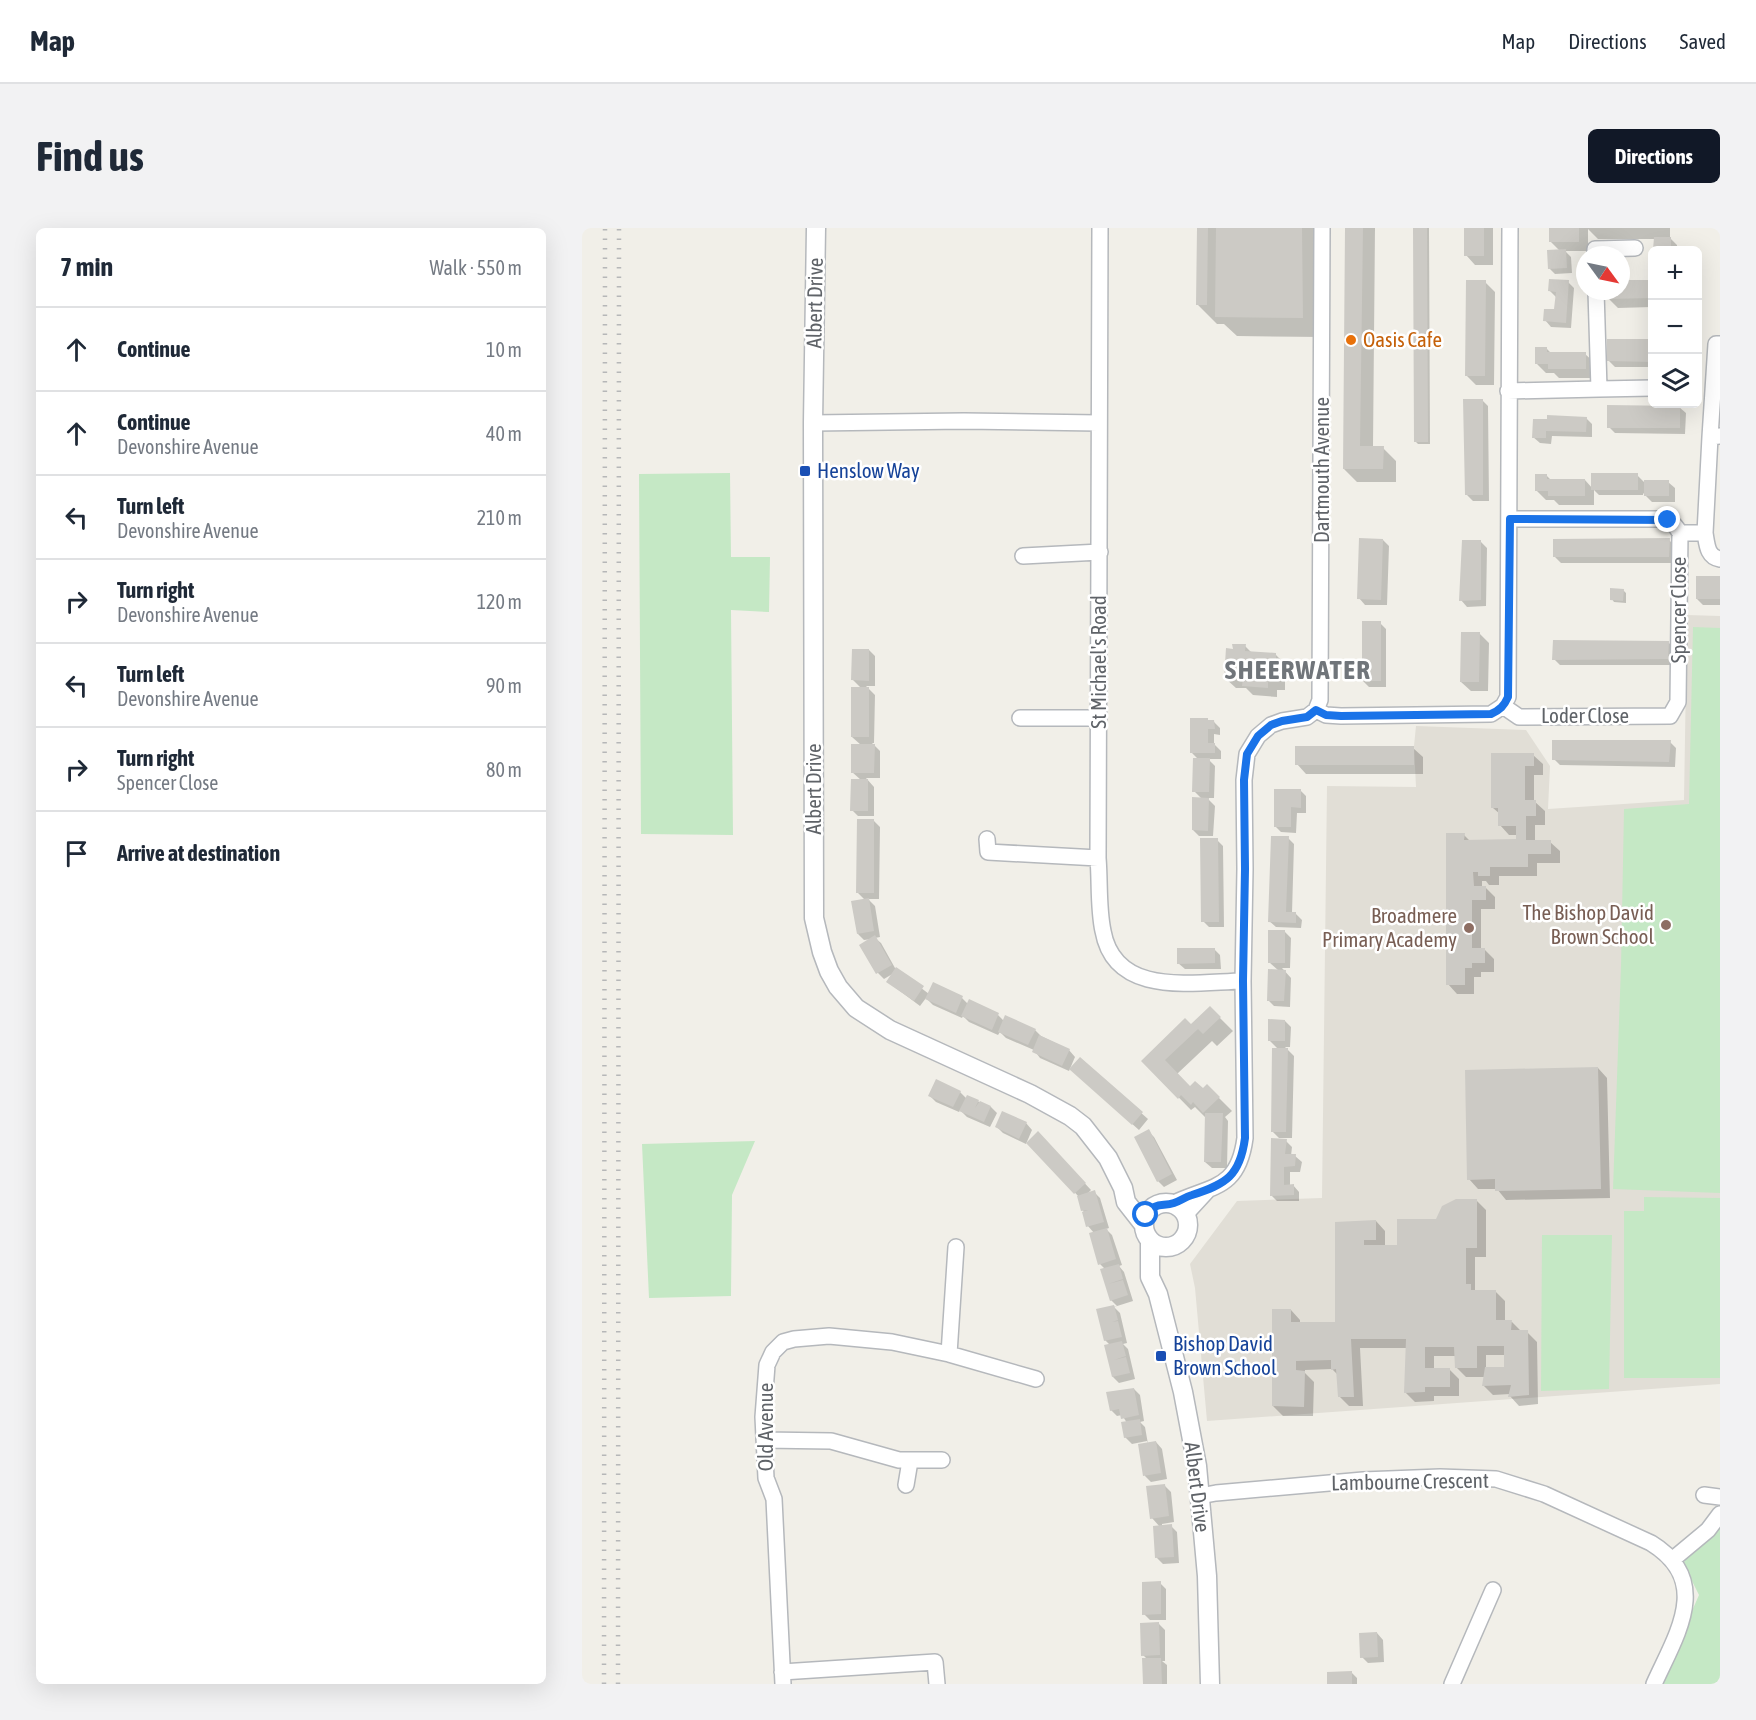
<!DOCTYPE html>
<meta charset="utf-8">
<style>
:root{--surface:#fff;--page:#f2f2f3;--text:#1f2937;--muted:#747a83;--line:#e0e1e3;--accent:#111827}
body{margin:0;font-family:"Asap Condensed",sans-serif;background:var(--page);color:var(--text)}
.controls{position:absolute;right:18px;top:18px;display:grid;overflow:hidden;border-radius:9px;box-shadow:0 6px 24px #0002}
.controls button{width:54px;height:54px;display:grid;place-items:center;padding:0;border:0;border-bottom:2px solid var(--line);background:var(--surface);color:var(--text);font:30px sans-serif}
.compass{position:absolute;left:994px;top:18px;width:54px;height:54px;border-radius:50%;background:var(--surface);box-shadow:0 6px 24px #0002;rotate:123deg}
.stop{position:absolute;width:18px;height:18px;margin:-14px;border:4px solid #1a73e8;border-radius:50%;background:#fff}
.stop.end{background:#1a73e8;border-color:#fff;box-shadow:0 2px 6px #0008}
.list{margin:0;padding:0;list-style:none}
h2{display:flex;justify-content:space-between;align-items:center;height:78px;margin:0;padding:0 24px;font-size:26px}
h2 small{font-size:20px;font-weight:400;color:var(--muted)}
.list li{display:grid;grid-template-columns:39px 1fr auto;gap:18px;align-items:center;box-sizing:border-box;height:84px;padding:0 24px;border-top:2px solid var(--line)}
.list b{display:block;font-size:22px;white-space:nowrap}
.list p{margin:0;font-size:20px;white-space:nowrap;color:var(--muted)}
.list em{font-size:20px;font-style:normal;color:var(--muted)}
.icon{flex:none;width:33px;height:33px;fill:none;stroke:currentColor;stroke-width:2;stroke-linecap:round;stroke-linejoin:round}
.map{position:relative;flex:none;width:1138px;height:1456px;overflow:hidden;border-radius:9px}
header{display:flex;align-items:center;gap:36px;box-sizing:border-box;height:84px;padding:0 30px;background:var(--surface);border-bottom:2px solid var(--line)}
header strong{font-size:28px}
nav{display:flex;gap:33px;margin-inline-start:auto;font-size:21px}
.intro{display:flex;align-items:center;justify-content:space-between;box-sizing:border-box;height:144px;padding:0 36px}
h1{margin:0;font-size:42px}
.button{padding:15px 27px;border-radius:9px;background:var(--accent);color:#fff;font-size:21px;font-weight:700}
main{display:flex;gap:36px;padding:0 36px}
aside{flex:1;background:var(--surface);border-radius:9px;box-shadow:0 6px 24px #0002}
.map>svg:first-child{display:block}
.education{fill:#e1ded6}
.green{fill:#c5e8c5}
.shadow{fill:#0003;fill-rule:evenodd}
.building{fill:#cccac5}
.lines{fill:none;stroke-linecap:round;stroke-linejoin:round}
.minor-casing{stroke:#b5b8bc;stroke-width:18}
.tertiary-casing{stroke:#b5b8bc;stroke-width:21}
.minor{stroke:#fff;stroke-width:15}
.tertiary{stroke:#fff;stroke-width:18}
.rail{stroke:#b6b7b8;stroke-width:4.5;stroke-dasharray:1.5 8;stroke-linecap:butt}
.route{stroke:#1a73e8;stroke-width:8}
.food-dot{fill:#e8710a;stroke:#fff;stroke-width:2}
.transit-dot{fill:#1a4fb4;stroke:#fff;stroke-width:2}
.education-dot{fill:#8d6e63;stroke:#fff;stroke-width:2}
.labels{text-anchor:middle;stroke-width:5;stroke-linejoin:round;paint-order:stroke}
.street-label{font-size:21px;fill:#5f6368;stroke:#fff}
.food-label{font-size:21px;fill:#c56008;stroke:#fff;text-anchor:start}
.transit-label{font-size:21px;fill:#164399;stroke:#fff;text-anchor:start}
.education-label{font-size:21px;fill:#785e54;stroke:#fff;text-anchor:end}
.district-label{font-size:27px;font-weight:bold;letter-spacing:1.5px;fill:#70757a;stroke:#fff}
</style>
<header>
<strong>Map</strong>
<nav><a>Map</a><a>Directions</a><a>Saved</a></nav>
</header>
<div class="intro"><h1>Find us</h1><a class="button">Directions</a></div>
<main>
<aside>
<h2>7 min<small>Walk · 550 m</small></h2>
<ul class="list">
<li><svg class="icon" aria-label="ahead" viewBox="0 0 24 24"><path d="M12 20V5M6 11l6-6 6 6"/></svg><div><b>Continue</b></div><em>10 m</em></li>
<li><svg class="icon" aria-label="ahead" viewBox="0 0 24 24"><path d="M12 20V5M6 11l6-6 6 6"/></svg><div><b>Continue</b><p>Devonshire Avenue</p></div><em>40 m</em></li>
<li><svg class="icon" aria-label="left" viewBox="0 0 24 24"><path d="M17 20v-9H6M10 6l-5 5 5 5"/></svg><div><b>Turn left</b><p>Devonshire Avenue</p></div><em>210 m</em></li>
<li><svg class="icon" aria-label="right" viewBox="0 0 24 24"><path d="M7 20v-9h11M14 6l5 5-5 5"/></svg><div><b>Turn right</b><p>Devonshire Avenue</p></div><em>120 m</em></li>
<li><svg class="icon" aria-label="left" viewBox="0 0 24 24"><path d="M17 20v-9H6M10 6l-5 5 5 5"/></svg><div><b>Turn left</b><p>Devonshire Avenue</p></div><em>90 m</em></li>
<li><svg class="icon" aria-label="right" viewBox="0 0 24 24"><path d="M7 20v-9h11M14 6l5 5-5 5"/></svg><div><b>Turn right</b><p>Spencer Close</p></div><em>80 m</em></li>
<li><svg class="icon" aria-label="arrive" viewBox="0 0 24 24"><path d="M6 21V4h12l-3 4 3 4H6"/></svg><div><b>Arrive at destination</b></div></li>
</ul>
</aside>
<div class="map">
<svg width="1138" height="1456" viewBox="0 0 1138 1456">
<rect width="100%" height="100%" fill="#f1efe8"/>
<path class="education" d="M1105,387L1138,388V1156L625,1193L613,1060L608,1036L655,973L740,970L745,558L834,559L832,518L834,498L944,502L968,538L966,581L1102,572Z"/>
<path class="green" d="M148,245L149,329H188L187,384L149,382L151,607L59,606L57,246Z
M1111,399L1138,400V965L1031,961L1039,738L1042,581L1107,576Z
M173,913L150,967L149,1068L67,1070L60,916Z
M1062,969L1138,970V1150H1042V983H1062Z
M960,1007H1030L1027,1161L959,1163Z
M1138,1288V1456H1078L1117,1367L1101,1335Z"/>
<path class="shadow" d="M616,0H739L740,109L655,108L642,96H635L615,76Z
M764,0H793L791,219L801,220L814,233V254H775L762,241Z
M832,0H847L848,216H836L834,214Z
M884,0H911V37H893L884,27Z
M968,0H1088V10L1095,17V22H1073V11H1016L1006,1V23H983L989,29L990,45L973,46L967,40L978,23L968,13Z
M1039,53H1070V79L1036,80L1026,70V63H1039Z
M903,54L913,64L912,157H894L884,147Z
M986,54L992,60L989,100L969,99L963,92L974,83V69L967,62Z
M1027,113H1070V139H1033L1027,133Z
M965,121L970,126H1003L1013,135V150H977L972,145H964L955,136Z
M900,172L906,178L907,273H891L885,267Z
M1097,179L1104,185L1103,206L1033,205L1027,199Z
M1004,190L1010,196V209L970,208L969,216L958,215L951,209L966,193Z
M964,247L969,252H1003L1011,261L1055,247L1062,254H1086L1093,260V274H1070L1061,265V267H1017L1012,262V277H977L972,272H964L954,262Z
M801,312L807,318L805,377H783L777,370Z
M1087,312L1093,318V335H979L973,329Z
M899,314L905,320L904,378L885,379L879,372Z
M1138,349V377H1121L1115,371V350Z
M1041,362L1044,365V375L1032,374L1030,371Z
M798,395L804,401V459H787L781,453Z
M897,405L907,415L906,463H889L879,454Z
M1086,414L1092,420V437H978L972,431Z
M663,418L670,425L694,427L703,436L700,448L703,451V462H695V469L671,467L664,460H654L644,451L652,422Z
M287,422L293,428V458H284L293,467L292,515H290L298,523V550H284L292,559V588H276L270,582L279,552L270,544L279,517L270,509L279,460L271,452Z
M626,492L632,494L638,500V507L632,506V516L639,523V531H626L633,538L632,570H625L633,578L631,608H617L611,602L620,571L612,563L616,531L610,525Z
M1088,514L1094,520L1093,539L978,537L972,531Z
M831,520L841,529V546H724L715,536Z
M951,527L961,536V547H952V573L963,583V597H953V614H968L978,623V635H955V648H917V657H907L904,653H900V659H903L913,669V681H899V722H903L912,731V744H899V749H892V766H875L866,756L882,607L888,613H936V607H927L918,597V586L911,580Z
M718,562L724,568V585H715L714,605L699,604L693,598Z
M292,593L298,599L297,671H286L293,678L298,709L293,710L299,715L313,740L347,766L380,770L386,776L387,773L416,787L422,793L453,802L459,808L487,822L493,829L487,843L458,830L452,822L424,810L418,804L416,807L387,794L381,788L380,790L351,777L344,770L338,778L306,754L312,745L302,751L296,745L290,711L282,712L276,706L283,672L275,664Z
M706,610L712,616L710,685H713L720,692L719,700L694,699L687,693Z
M635,612L641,618L642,699H627L621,693Z
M703,704L709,710L708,740H700L709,750L708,779L692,778L686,772L697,743L687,734Z
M632,721L638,727L639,741H603L596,735Z
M628,780L651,803L635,818L630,813L595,846L608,859L621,862L625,858L650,883L643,889L646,893L645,940H630L623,934L625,886L623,889L613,879L609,882L561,833L610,798Z
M703,793L709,799L708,819H703L712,828L710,910H697L690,903L696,821L687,812Z
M498,831L566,891L557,902L495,847Z
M1016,840L1025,850L1028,970L924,972L915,961H896L887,951Z
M378,864L385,871L386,869L409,879L415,885L408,899L385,889L378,882L377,884L354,874L348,868Z
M444,895L450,902L444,916L421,905L415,899Z
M566,903L572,909L595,952L582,959L576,953Z
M456,905L509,962L504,967L512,964L518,970L527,1000L524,1001L530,1007L540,1037L537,1038L542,1044L551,1073L532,1079L538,1085L545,1115L541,1116L546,1121L553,1151L537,1155L531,1149L528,1117L523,1112L516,1082L535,1078L529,1072L520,1042L523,1041L518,1036L512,1005L506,998L497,969L446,915Z
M704,913L710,919L709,928H713L720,934L718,944H708V958L711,957L717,964V973H695L689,967Z
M894,972L904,982V1029H893V1062L913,1063L923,1073V1094H930L940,1104H945L955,1114L956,1176L937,1178L928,1168V1166L911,1167L901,1157L903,1149H884L874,1139V1128H852V1141H867L877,1151V1168H852V1173L833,1174L823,1164L825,1120H778L781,1178H767L757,1168L756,1147L750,1141L723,1142V1145L732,1154L731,1188H701L691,1178L709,1082L718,1092V1095H754V995L794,993L803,1003V1018H816L855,993ZM904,1127H923L924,1141H904Z
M552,1161L558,1167L562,1193L558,1194L563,1199L566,1216L574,1214L580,1221L585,1251L569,1254L563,1248L557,1217L566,1216L565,1213L550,1216L543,1209L545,1195L540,1187L535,1188L529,1182Z
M582,1257L589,1264L592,1294L580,1296V1298H589L595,1304L597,1335L581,1336L575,1330L578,1299L570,1290Z
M578,1355L584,1361V1392H568L562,1386Z
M577,1396L583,1402V1433H580L585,1437V1456H562V1431H565L561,1427Z
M795,1405L801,1412L802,1434L786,1435L780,1429Z
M769,1444L775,1450V1456H747L746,1445Z"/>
<path class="building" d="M615,0H626L625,77H614Z
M634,0H720L721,90L633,89Z
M763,0H781L778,218H802L801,241H761Z
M831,0H845L846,214H832Z
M882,0H902V28H882Z
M967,0H997V14H967Z
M1072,9H1089V22H1071Z
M984,21L985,40L966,41L965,22Z
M967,51L987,52L984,95L961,93L962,81H972L974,64L966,63Z
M884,52H904L903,148H883Z
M1039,52H1070V70L1024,71V63H1039Z
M1025,111H1070V134L1025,133Z
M953,119H965V124H1004V141H966V136H953Z
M881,171H901V267H883Z
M1025,177L1098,178V200H1025Z
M965,187L1005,189L1004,204L964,203V210H950L951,191H965Z
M1009,245H1056V262H1009Z
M953,246H965V251H1003V268H966V263H953Z
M1062,252H1087V268H1062Z
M777,310L801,311L799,372L775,371Z
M1088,310L1087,329H971V311Z
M880,312H899V372L877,373Z
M1114,348H1138V371H1114Z
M1028,360L1042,361L1041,373L1028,372Z
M780,393H799V453H780Z
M879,404H898L897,454H878Z
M971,412L1087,413L1086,431L970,432Z
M650,416H664L663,423L694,425V432L691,434V439L694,440V453H686V460L660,458L661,450L642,451L644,420L651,421Z
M270,421H287V453L269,452Z
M269,459H287V509H269Z
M608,490H626V492H632L633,501H626V515H633V525H608Z
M970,512H1089L1087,534L970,532Z
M269,516H293L292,545H269Z
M713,518H832V537H713Z
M909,525H952V538H943V572H954V588H944V612H969V626H946V639H908V648H896V644H891L892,658H904V672H890V720H903V735H890V740H883V757H864V605H883L882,612L934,611V598H916V580H909Z
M611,530H628L627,564H610Z
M269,551H286V583H268Z
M692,561H719V580L709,579V599H692Z
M610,569L627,570L626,603L610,602Z
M275,591H292V665H274Z
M689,608H707L704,684H714V695L686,694Z
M618,610H636L637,694H619Z
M287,670L292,703L275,706L269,673Z
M686,702H703V735H686Z
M293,707L310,737L294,746L277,717Z
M595,720H633V735L595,736Z
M314,739L342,758L332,773L304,754Z
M686,741L704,742L702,773H685Z
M351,754L381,768L374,785L343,771Z
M387,771L417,785L410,802L379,788Z
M628,778L639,789L621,806L616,801L583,832L608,858L613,853L621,860L625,856L638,869L621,885L611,874L609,877L599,867L596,871L559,833L603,790L609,796Z
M423,787L454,801L446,817L416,804Z
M686,791L703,792V813H686Z
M457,807L488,821L480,838L450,824Z
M690,820H706L704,904H689Z
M498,829L561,884L550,897L487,841Z
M1016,839L1019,961L913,963V951L885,952L883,842Z
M354,851L379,863L371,879L346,868Z
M385,867L397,872L393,880L398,873L409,878L402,894L377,883Z
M420,883L445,894L437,911L425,905L429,897L425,905L413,899Z
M623,885H641L639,934H622Z
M567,901L590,946L575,954L552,909Z
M456,903L504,955L492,966L444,915Z
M689,910L705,911L703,926H714L713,938L702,939V957L712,956V967L688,968Z
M513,962L522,994L504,999L500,984L506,982L499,983L495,968Z
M874,971H895V1020H884V1056H889V1062H914V1092H930L929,1102H946L947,1167L926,1169L929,1157L900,1158L903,1139H922V1118H895V1140H873L872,1119H843V1140H868V1159H843V1164L822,1165L824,1111H769L772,1169H756L754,1141L749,1142V1132L714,1133V1142L723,1143L722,1179L690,1178V1081H709V1094H753V994L794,992V1012H782V1017H815V991H854L860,978Z
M525,1000L534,1031L516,1037L507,1005Z
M537,1036L541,1051L526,1056L541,1052L546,1067L528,1073L518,1041Z
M532,1077L536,1092L530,1094L536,1093L540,1109L522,1113L514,1081Z
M540,1113L544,1128L532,1132L544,1129L548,1145L530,1149L522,1117Z
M552,1160L557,1187L539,1191L537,1181L528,1183L524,1164Z
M558,1191L560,1207L542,1210L539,1194Z
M574,1213L579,1245L561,1248L556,1216Z
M583,1256L587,1288L568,1291L564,1258Z
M590,1296L592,1329L573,1330L571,1298Z
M579,1353V1386L560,1387V1354Z
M577,1394L578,1427L559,1428L558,1395Z
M795,1404L796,1429L778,1430L777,1405Z
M560,1430H579L580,1456H561Z
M770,1443V1456H745V1444Z"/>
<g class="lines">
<g class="minor-casing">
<path id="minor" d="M518,0L516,630C518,654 516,680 521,703C533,770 612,754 661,753
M1013,27V21L1053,20
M1014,63L1017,161L1070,160
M926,163L1017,161
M231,195L382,193L516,195
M1128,209L1134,116H1138
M1098,305H1123C1125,316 1125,329 1138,331
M1123,305L1128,209L1138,208
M441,328L518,324
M921,478L937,489L1088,488L1096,474L1098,305C1092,295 1089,292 1077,291H928
M734,482L744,487L759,488L909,486L921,478L926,469C928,312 927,156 928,0
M438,490H517
M405,611L406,624L516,630
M590,976C629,957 656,963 663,910L661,753L663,641L662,552L665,526L676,508L689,497L700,493L725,489L734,482L738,472L740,0
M603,987L626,962
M367,1126L374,1019
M182,1212L249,1213L317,1232H360
M324,1257L328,1233
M1122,1267L1138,1269
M618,1268L634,1265L781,1252L858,1249L914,1251L962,1266L1069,1315C1131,1353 1094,1407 1072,1456
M1090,1332L1126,1302L1138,1286
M200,1444L353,1434L355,1456
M201,1456L192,1271L184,1250L181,1189L185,1137L191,1124L201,1114L212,1111L247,1108L310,1114L367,1126L454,1151
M870,1456L911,1362"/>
</g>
<g class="tertiary-casing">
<path id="tertiary" d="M234,0L231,195L232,690L240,724L247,743L256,759L274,780L308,802L448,866L488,888L501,898L526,930L541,960L544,974L562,997
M562 997a22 22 0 1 1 44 0a22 22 0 1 1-44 0Z
M568,1013V1049L576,1066L601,1164L615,1238L625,1348L628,1456"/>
</g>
<use href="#minor" class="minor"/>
<use href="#tertiary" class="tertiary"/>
<path class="rail" d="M22,1456L23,0
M36,1456L37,0"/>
</g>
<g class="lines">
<path class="route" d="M564,987C574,973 580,979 592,975C598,973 603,969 610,967C644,956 658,948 663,910L661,753L663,641L662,552L665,526L676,508L689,497L700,493L725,489L734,482L744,487L759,488L909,486C918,482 922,478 926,469L928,291L1086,292"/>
</g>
<circle class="food-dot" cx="769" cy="112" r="6"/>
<g class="transit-dot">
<rect x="217" y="237" width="12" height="12" rx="3"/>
<rect x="573" y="1122" width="12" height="12" rx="3"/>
</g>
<g class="education-dot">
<circle cx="1084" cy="697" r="6"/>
<circle cx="887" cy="700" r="6"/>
</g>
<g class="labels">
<g class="street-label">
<text transform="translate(233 75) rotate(-89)" y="7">Albert Drive</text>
<text transform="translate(740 242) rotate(-90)" y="7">Dartmouth Avenue</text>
<text transform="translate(1097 382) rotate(-90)" y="7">Spencer Close</text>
<text transform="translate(517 434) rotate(-90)" y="7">St Michael's Road</text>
<text x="1003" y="495">Loder Close</text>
<text transform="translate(232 561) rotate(-90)" y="7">Albert Drive</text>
<text transform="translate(184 1199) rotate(-90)" y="7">Old Avenue</text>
<text transform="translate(828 1254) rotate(-1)" y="7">Lambourne Crescent</text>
<text transform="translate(615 1259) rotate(83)" y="7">Albert Drive</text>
</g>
<g class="food-label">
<text x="781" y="119">Oasis Cafe</text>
</g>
<g class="transit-label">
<text x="235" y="250">Henslow Way</text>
<text x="591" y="1123">Bishop David<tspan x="591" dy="24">Brown School</tspan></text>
</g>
<g class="education-label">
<text x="1072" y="692">The Bishop David<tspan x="1072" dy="24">Brown School</tspan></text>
<text x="875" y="695">Broadmere<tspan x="875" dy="24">Primary Academy</tspan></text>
</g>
<g class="district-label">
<text x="716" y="451">SHEERWATER</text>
</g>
</g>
</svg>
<div class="controls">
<button>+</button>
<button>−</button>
<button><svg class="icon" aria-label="layers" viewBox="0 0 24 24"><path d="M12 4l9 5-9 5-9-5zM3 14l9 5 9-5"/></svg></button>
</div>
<svg class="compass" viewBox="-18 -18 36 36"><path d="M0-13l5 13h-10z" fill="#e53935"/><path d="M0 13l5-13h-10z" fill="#747a83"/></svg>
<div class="stop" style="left:564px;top:987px"></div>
<div class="stop end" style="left:1086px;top:292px"></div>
</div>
</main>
